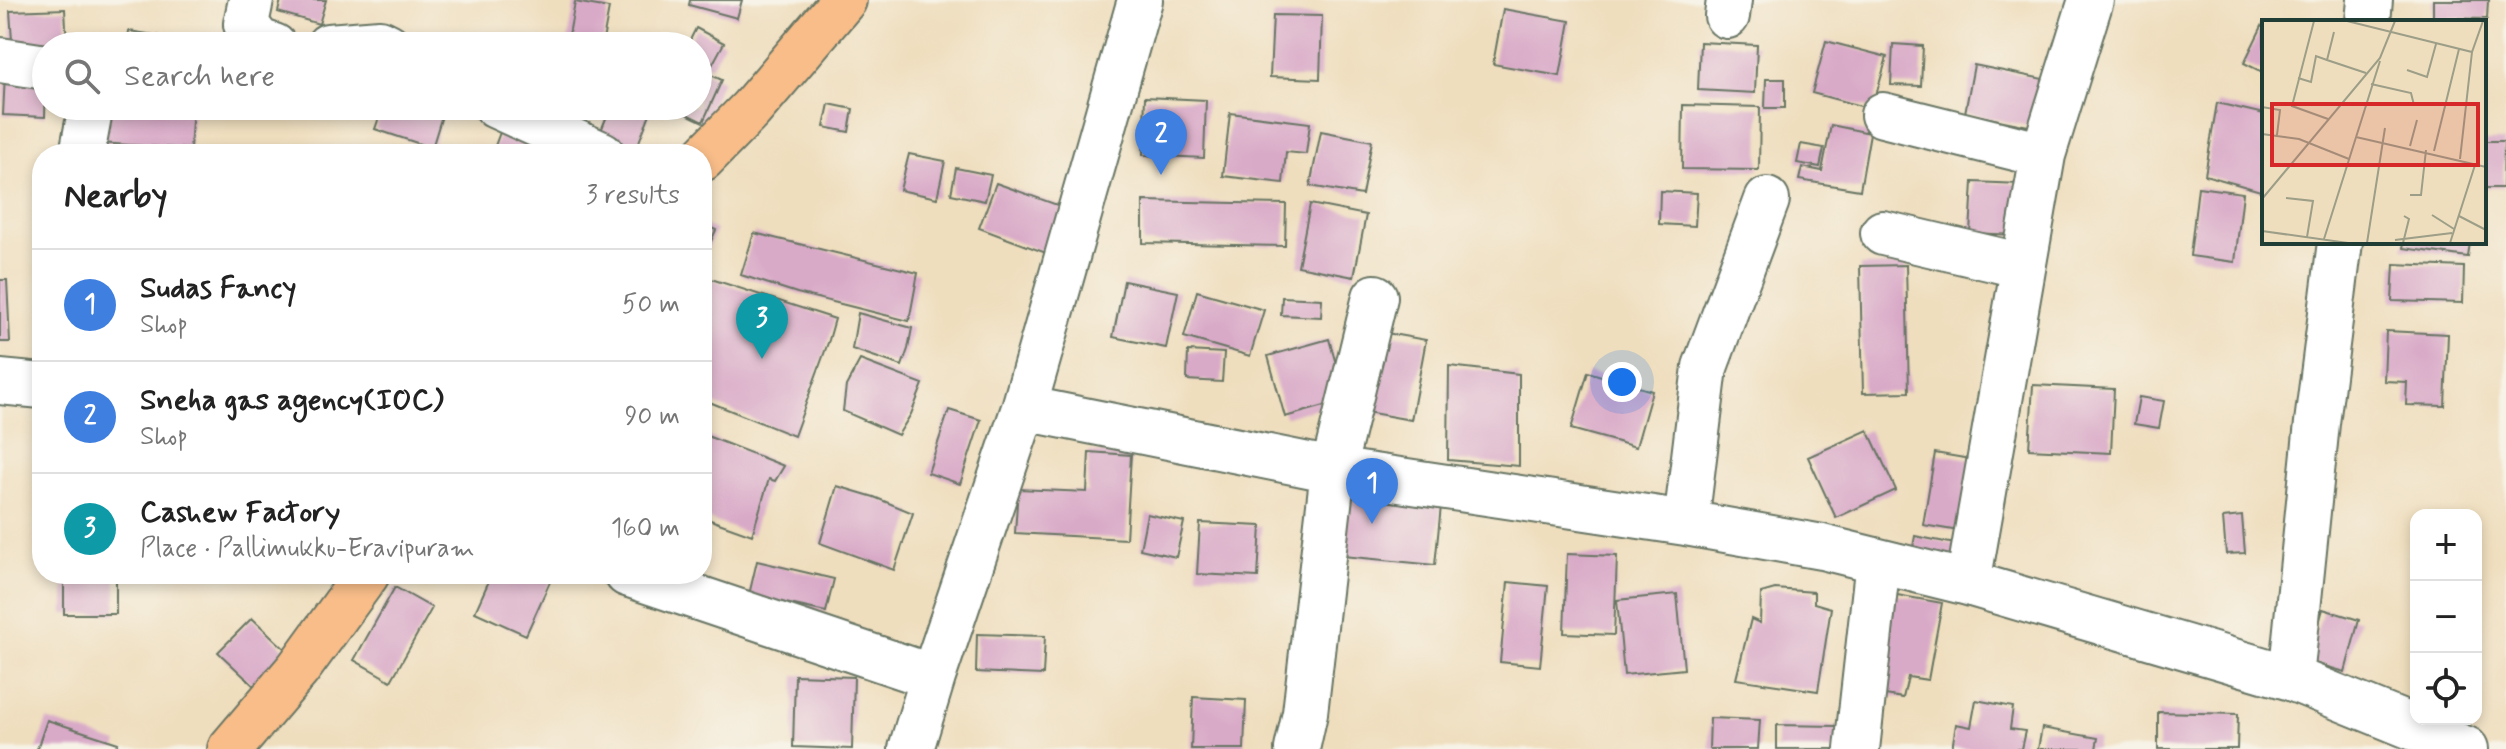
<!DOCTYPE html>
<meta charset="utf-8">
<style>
:root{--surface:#fff;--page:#f2f2f2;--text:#222;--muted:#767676;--line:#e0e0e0;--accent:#c8321e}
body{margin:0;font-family:Mynerve,sans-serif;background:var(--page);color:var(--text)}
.controls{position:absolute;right:24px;bottom:24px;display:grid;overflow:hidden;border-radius:16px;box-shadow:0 4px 12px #0003}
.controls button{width:72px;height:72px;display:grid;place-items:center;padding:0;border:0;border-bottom:2px solid var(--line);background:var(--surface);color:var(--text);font:40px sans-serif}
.you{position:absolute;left:1622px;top:382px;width:28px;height:28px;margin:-20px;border:6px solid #fff;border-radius:50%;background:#1a73e8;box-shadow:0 0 0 12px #1a73e833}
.badge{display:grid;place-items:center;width:52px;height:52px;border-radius:50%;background:var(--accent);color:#fff;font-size:26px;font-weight:700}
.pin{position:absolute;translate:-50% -66px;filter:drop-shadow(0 2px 4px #0008)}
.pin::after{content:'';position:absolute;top:42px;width:28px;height:24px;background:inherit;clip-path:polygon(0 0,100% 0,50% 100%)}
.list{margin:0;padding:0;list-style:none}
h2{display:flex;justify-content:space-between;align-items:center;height:104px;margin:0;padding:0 32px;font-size:34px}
h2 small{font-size:26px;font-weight:400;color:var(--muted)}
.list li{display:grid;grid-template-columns:52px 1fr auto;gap:24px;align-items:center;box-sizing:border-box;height:112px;padding:0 32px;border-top:2px solid var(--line)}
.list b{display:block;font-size:30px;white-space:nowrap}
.list p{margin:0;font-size:26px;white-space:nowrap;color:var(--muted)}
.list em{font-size:26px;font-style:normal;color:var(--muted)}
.icon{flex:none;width:44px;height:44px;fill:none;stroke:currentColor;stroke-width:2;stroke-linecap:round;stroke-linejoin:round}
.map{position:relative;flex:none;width:2506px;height:749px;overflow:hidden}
.search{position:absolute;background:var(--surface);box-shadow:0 4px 12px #0003;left:32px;top:32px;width:680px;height:88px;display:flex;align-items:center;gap:20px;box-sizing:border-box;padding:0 28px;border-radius:44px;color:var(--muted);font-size:30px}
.panel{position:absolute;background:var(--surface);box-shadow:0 4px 12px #0003;left:32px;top:144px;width:680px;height:440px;border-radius:32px}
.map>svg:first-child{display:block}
.building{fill:#d9aac8}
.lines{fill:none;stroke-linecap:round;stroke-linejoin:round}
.minor-casing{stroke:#687564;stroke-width:48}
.major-casing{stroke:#687564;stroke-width:48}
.minor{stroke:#fff;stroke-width:44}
.major{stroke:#f8bd89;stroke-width:44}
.inset-road{fill:none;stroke:#9c9e87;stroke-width:2}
.view{fill:#d62828;fill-opacity:0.15;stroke:#d62828;stroke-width:4}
.inset-edge{fill:none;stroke:#1f3d34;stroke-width:4}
</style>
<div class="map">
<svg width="2506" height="749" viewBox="0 0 2506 749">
<rect width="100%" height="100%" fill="#f7f3e8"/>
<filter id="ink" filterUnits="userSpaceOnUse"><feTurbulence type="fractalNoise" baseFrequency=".0125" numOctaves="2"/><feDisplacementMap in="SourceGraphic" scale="16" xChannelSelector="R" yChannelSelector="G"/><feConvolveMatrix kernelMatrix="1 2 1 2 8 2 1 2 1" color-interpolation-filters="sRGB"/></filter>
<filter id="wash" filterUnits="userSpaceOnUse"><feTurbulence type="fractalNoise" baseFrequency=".006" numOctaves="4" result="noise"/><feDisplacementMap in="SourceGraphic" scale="32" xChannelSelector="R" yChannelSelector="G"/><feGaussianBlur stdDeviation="1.8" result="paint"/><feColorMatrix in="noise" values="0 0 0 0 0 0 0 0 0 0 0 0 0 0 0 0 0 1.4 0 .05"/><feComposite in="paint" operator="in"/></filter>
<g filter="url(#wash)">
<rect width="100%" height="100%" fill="#efdebe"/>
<g id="blocks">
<path class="building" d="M281,0H326L319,24L278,12Z
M690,0H742L737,18L689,5Z
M2433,0H2488L2487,19L2433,18Z
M575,2L609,8L602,46H567Z
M65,9L67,46H46L13,55L10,11Z
M1503,9L1570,21L1560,76L1493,64Z
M1273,15L1322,16L1320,79L1270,77Z
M2264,22V73L2244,63Z
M696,28L724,43L711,67L698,60V46H687Z
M129,31L180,39L179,46H127Z
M1826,41L1887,57L1872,109L1812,93Z
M1700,42L1757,45L1755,93L1698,90Z
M1893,44L1923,46L1921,86L1891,85Z
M1974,65L2058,82L2048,130L1965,113Z
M698,69L722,80L703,122L670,106H698Z
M5,74L46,77L45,117L3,115Z
M1766,79H1785V108H1765Z
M1145,97L1206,100L1204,158L1143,155Z
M2217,103L2264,114V192L2205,175Z
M829,104L853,109L849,132L824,127Z
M1683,105L1760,107L1759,170L1682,169Z
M101,106H193L190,149L99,143Z
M383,106H436L444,109L432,148L375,129Z
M528,106H591L574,134Z
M611,106H653L635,152L598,138Z
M1230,113L1310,123L1306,154L1286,152L1283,183L1223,176Z
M1831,125L1870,133L1860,190L1799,180L1802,167L1822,171Z
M502,127L553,154H492Z
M1321,131L1372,141L1362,195L1310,186Z
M2484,141H2504L2503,188H2484Z
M1801,144L1824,148L1820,167L1797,163Z
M909,154L945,161L937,198L900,190Z
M956,168L991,175L985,201L951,194Z
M1973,182L2021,184L2019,235L1970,233Z
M996,183L1063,207L1046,253L979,228Z
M2198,187L2243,193L2235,262L2190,256Z
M1660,191L1697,193L1695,226L1659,224Z
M1143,201L1286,204L1285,246L1143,243Z
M1310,204L1366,215L1354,277L1298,266Z
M702,224L716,230L702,261Z
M754,233L918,273L909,321L797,293L741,275Z
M2404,242H2470L2468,257L2403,248Z
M2394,264L2464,267L2463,303L2392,301Z
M1906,265L1909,392L1863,393L1860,266Z
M702,276L835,319L829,340L794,436L702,399Z
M0,280H7L10,342H0Z
M1124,281L1178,292L1166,348L1113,337Z
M1197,291L1264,310L1250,356L1184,337Z
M1282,297L1322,299L1321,317L1281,315Z
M858,313L912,328L908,349L902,366L852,349Z
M1375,331L1426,340L1411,420L1361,411Z
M2386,331L2448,334L2445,406L2406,405L2407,382L2384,381Z
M1329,339L1346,400L1285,417L1268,356Z
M1188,351L1224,353L1222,382L1187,380Z
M860,360L923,384L911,414L898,435L843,411L846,386Z
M1449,366L1519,374V466L1448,460Z
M1588,372L1652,391L1636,447L1571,429Z
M2033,385L2114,389L2111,453L2029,449Z
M2139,397L2164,401L2159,428L2134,424Z
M949,410L981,420L960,484L928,473Z
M1868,430L1896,490L1836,518L1808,457Z
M702,434L784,466L775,481L769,479L752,535L702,517Z
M1089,452L1131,455L1126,539L1015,533L1018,489L1087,492Z
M1935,453L1982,461L1971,533L1923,525Z
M837,486L874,497L913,513L894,570L820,543Z
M1339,496L1441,506L1435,565L1333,555Z
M1147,514L1184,522L1176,557L1140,549Z
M2242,516L2245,553L2226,554L2223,518Z
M1200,523L1261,526L1258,577L1197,574Z
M1915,536L1965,546L1961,568L1911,558Z
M1567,554L1617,556L1614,635L1564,633Z
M757,561L834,579L826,612L749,595Z
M64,574H116V614H64Z
M492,574L553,575L526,635L475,612Z
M1508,582L1548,586L1540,666L1500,662Z
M395,587L432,608L391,681L354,660Z
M1775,589L1814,592V603L1831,608L1818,691L1736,679L1751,619L1760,623L1761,593Z
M1886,593L1942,603L1928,680L1908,677L1903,698L1868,692Z
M1677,594L1684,669L1624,675L1617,600Z
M2323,609L2359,620L2345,672L2308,661Z
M252,618L288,652L254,686L218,652Z
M977,634L1045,636L1043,675L976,672Z
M795,675L854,677L852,749L793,747Z
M1193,697L1246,700L1244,749H1191Z
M1976,700L2013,707L2010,729L2025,731L2021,749H1952L1956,724L1971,727Z
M2158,712L2238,714L2237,749H2158Z
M1710,718L1760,720L1758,749H1709Z
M47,720L118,743L116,749H37Z
M1777,725L1837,726L1836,749H1777Z
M2042,728L2098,738L2096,749H2038Z"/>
</g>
</g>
<g filter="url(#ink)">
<use href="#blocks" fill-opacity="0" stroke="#687564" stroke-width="2"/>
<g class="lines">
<g class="minor-casing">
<path id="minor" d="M251,0L246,24L259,41L274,46
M1727,16L1729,0
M2368,22L2370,0
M328,46L380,42L388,46
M0,60L46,67
M496,106L602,154
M1883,115L2043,155
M82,154L91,106
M1883,233L2023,266
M0,382L42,386
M1024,408L1333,470L1686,523L1822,547L1968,583L2291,678L2466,749
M1686,523L1705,367L1767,200
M627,574L933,677
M1968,583L2043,155L2091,0
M2291,678L2317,423L2340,242
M911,749L933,677L1024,408L1140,0
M1297,749L1305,713L1333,470L1375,297
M1857,749L1878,561"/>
</g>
<g class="major-casing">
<path id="major" d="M702,159L751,109L844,0
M230,749L298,669L367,574"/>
</g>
<use href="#minor" class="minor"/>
<use href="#major" class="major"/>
</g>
</g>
<g transform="translate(2262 20)">
<rect width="224" height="224" fill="#efdebe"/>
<path class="inset-road" d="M52,1L30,86L66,99M85,1L210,32L221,1M72,12L65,40L104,53M145,50L165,57L174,24M36,58L49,62L54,36L65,40M109,64L149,73L152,85M0,87L18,90L15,115M0,114L37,119L87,139M94,117L224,147M148,126L155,100M172,131L197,29M198,139L210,32M148,175H159L164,130M24,178L51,181L45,217M0,179L118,38L133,1M170,195L192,209M197,196L224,210M0,211L86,223M62,219L118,41M133,220L190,213M105,223L123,108M141,223L147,199L142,196M188,223L213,145"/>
<path class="view" d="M10,84H216V145H10Z"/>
<rect width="224" height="224" class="inset-edge"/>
</g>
</svg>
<div class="controls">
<button>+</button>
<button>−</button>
<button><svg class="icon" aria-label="locate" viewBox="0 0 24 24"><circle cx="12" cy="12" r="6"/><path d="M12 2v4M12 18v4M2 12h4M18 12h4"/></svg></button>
</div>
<div class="you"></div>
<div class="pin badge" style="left:1372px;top:524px;background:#3f7fe0">1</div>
<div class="pin badge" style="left:1161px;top:175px;background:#3f7fe0">2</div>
<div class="pin badge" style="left:762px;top:359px;background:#0f9aa8">3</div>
<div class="search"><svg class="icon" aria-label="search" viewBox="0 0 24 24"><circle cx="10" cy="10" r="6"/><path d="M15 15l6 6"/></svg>Search here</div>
<section class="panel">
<h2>Nearby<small>3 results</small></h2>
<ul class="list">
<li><span class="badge" style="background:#3f7fe0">1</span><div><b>Sudas Fancy</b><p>Shop</p></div><em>50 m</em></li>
<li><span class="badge" style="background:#3f7fe0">2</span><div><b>Sneha gas agency(IOC)</b><p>Shop</p></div><em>90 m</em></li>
<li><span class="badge" style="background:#0f9aa8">3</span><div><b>Cashew Factory</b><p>Place · Pallimukku-Eravipuram</p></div><em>160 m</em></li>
</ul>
</section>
</div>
